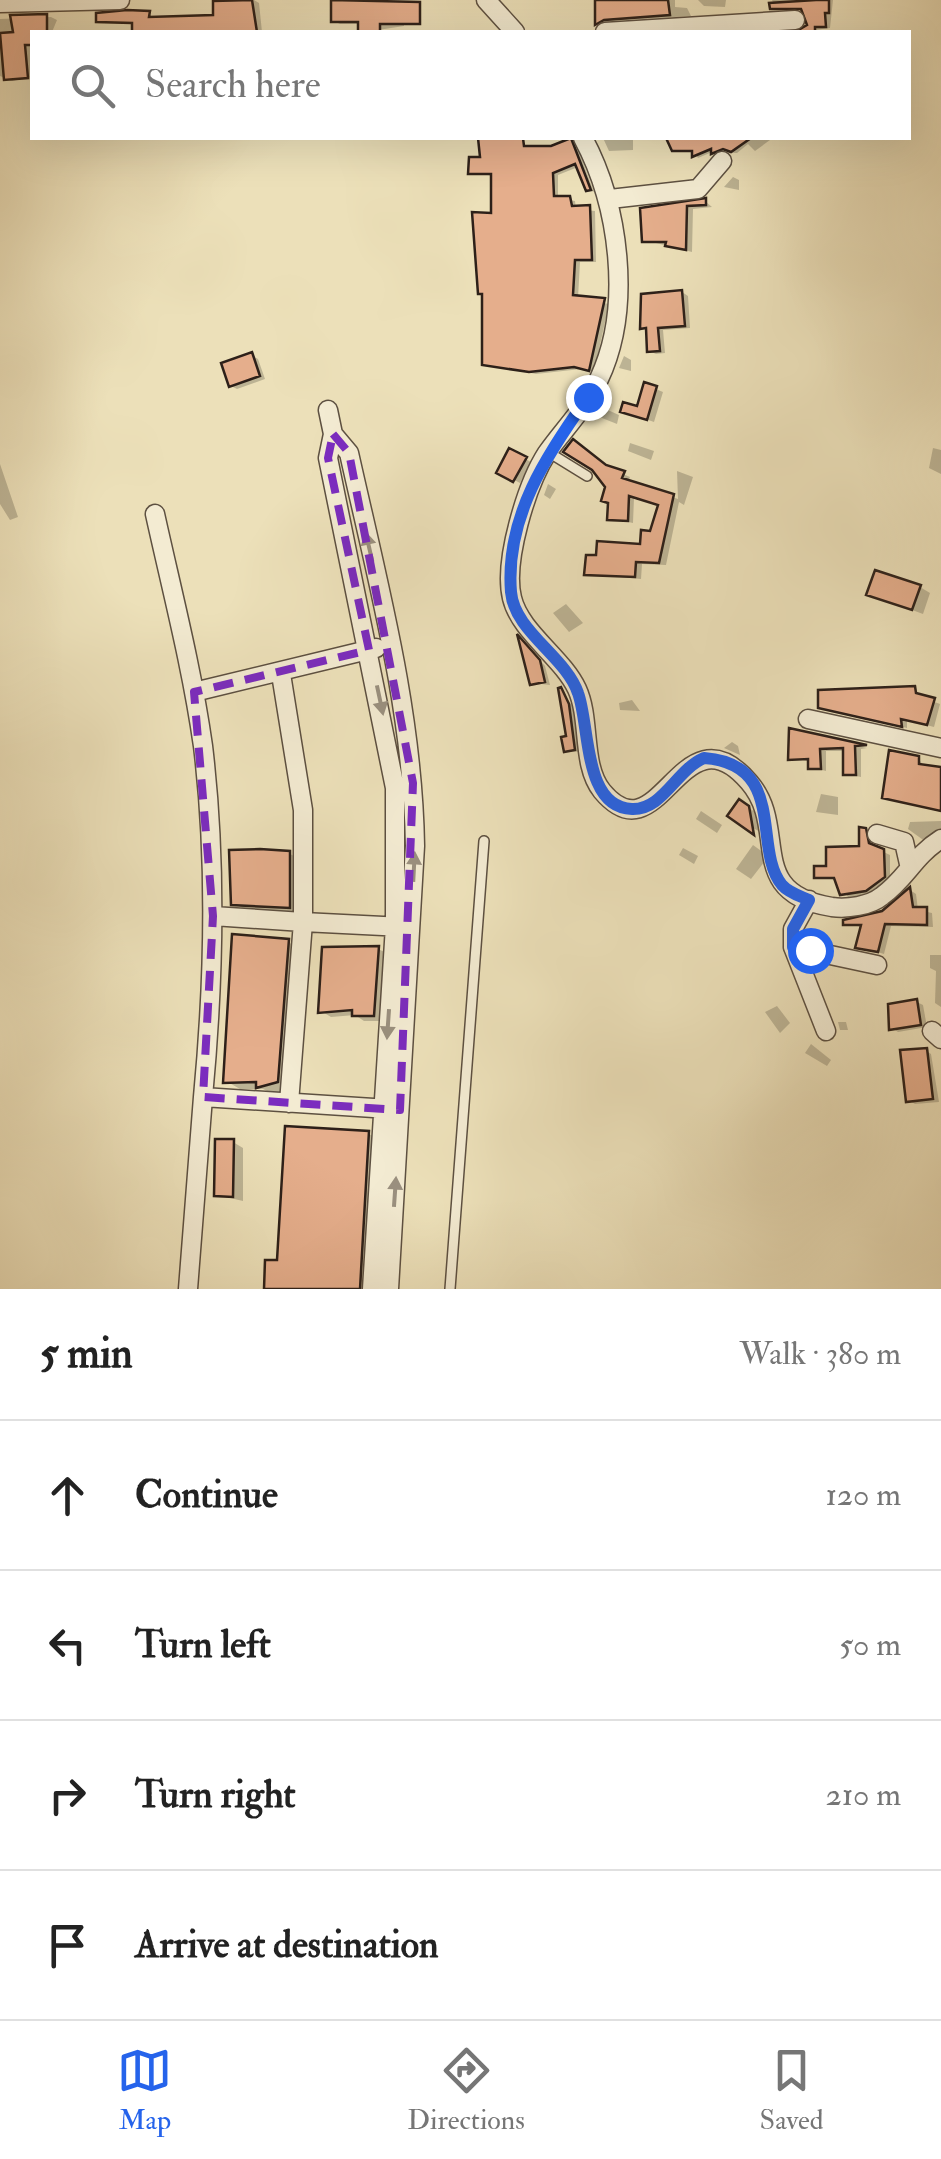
<!DOCTYPE html>
<meta charset="utf-8">
<style>
:root{--surface:#fff;--page:#f6f6f6;--text:#222;--muted:#767676;--line:#e0e0e0;--accent:#2563eb}
body{margin:0;font-family:"IM FELL Double Pica",serif;background:var(--page);color:var(--text)}
.stop{position:absolute;width:30px;height:30px;margin:-22px;border:8px solid #2563eb;border-radius:50%;background:#fff}
.stop.end{background:#2563eb;border-color:#fff;box-shadow:0 2px 10px #0008}
.list{margin:0;padding:0;list-style:none}
h2{display:flex;justify-content:space-between;align-items:center;height:130px;margin:0;padding:0 40px;font-size:42px}
h2 small{font-size:32px;font-weight:400;color:var(--muted)}
.list li{display:grid;grid-template-columns:65px 1fr auto;gap:30px;align-items:center;box-sizing:border-box;height:150px;padding:0 40px;border-top:2px solid var(--line)}
.list b{display:block;font-size:38px;white-space:nowrap}
.list em{font-size:32px;font-style:normal;color:var(--muted)}
.icon{flex:none;width:55px;height:55px;fill:none;stroke:currentColor;stroke-width:2;stroke-linecap:round;stroke-linejoin:round}
.map{position:relative;flex:none;width:941px;height:1289px;overflow:hidden}
.search{position:absolute;background:var(--surface);box-shadow:0 10px 40px #0002;left:30px;right:30px;top:30px;height:110px;display:flex;align-items:center;gap:25px;box-sizing:border-box;padding:0 35px;border-radius:0px;color:var(--muted);font-size:38px}
.sheet{height:730px;background:var(--surface)}
nav{display:flex;justify-content:space-around;align-items:center;box-sizing:border-box;height:140px;border-top:2px solid var(--line);background:var(--surface);font-size:28px;color:var(--muted)}
nav a{display:grid;justify-items:center;gap:5px}
nav .on{color:var(--accent)}
.map>svg:first-child{display:block}
.shadow{fill:#0003}
.building{fill:#e5ae8c;stroke:#2d2019;stroke-width:2.5}
.lines{fill:none;stroke-linecap:round;stroke-linejoin:round}
.lane-casing{stroke:#5d5041;stroke-width:12}
.street-casing{stroke:#5d5041;stroke-width:21}
.lane{stroke:#f3ebd2;stroke-width:9}
.street{stroke:#f3ebd2;stroke-width:18}
.oneway{fill:#9a907f}
.route{stroke:#2563eb;stroke-width:12}
.marked{fill:none;stroke:#7b2cbf;stroke-width:8;stroke-dasharray:20 12;stroke-linejoin:round}
</style>
<div class="map">
<svg width="941" height="1289" viewBox="0 0 941 1289">
<rect width="100%" height="100%" fill="#ece0b9"/>
<filter id="stains"><feTurbulence type="fractalNoise" baseFrequency=".002" numOctaves="4"/><feColorMatrix values="0 0 0 0 .2 0 0 0 0 .09 0 0 0 0 .02 0 0 0 .5 -.17"/></filter>
<radialGradient id="worn" r=".72"><stop offset=".6" stop-color="#630" stop-opacity="0"/><stop offset="1" stop-color="#630" stop-opacity=".3"/></radialGradient>
<path class="shadow" d="M254,0L259,3L262,32H135L134,24L98,20L149,13L154,20L215,17V4Z
M346,0L404,5V26L365,32L360,24H340L334,21Z
M595,0H675V7L687,8L691,16L610,21L601,26Z
M698,0H726L725,7L704,6Z
M772,0H833L830,28L801,32L809,26L804,10H776Z
M51,17L57,20L52,32H32V77L12,81L0,76V19Z
M481,138H508L507,146L552,149L571,138L575,141L594,192L588,189L578,167L558,175V198L575,201L576,209L595,211L596,262H580L578,298L609,304L594,372L581,369L536,374L485,364L493,176L471,172L482,160Z
M603,138H633V150L609,151Z
M669,138H768L770,140L755,151L748,144L737,153L712,152L698,158L694,152L674,149Z
M733,177L739,180V190L724,187Z
M705,201L712,207L693,209L692,252L644,240L643,210Z
M682,292L688,296L690,328L663,330L665,353L656,354L649,351L648,331L642,327Z
M251,355L258,359L265,379L237,389L231,386Z
M624,356L631,360V371L619,368Z
M646,385L663,392L654,422L623,411L638,409Z
M601,407L619,415L617,424L597,416Z
M630,443L654,451L651,460L628,451Z
M933,448L941,450V474L929,468Z
M510,451L531,462L520,483L499,472Z
M0,464L18,517L10,520L0,504Z
M608,468L630,477L628,482L678,499L677,471L693,477L684,505L679,502L666,565L642,564L641,579L587,574L642,547L652,533L661,505L634,498L633,523L610,518Z
M548,484L556,489L550,499L544,495Z
M920,587L930,593L923,614L869,594Z
M566,604L583,623L569,632L553,613Z
M521,639L545,666L550,685L532,683Z
M915,689L921,697L940,704L934,727L907,720V728L820,707Z
M564,694L575,710L581,752L566,751L569,738Z
M632,700L640,711L620,710L619,703Z
M791,732L867,748L861,749V777L846,774L845,751H826V771L811,767V761L791,758Z
M732,742L738,746L740,755L724,748Z
M918,758L925,768L941,769V812L885,797Z
M821,794L838,797V815L816,812Z
M746,806L755,812L760,832L731,815Z
M701,811L722,825L717,833L696,819Z
M941,821V833L926,842L908,829L910,822Z
M866,830L872,834L873,847L890,855V881L874,893L848,897L837,880L817,876L862,849Z
M753,845L764,853L765,861L751,879L736,869Z
M683,848L698,856L694,864L679,855Z
M290,854L300,859V912L244,909L234,903Z
M910,890L916,894L918,910L932,913L933,927L891,926L884,954L858,946L863,927L845,924L884,913Z
M288,942L302,950L292,1089L273,1094L263,1089H240L226,1081Z
M378,949L389,954L384,1021H364L355,1015L331,1017L321,1011Z
M930,955H941V1007L935,1003L936,971L930,968Z
M917,1002L923,1005L927,1027L898,1032L892,1028Z
M777,1006L790,1023L780,1033L765,1012Z
M838,1022H846L848,1030H840Z
M811,1044L831,1060L827,1066L805,1053Z
M925,1050L931,1054L939,1102L915,1104L908,1100Z
M369,1134L375,1137L365,1289H267Z
M233,1142L243,1148V1201L217,1195Z"/>
<path class="building" d="M252,0L257,32H132V23L96,22V13L127,10L150,11L149,17L213,15V1Z
M331,0L420,2V24H380V32L358,31V22H331Z
M595,0H668L670,15L604,20L595,25Z
M816,0H829V13H825L826,27H815V32H795L807,25L801,9H770L769,3Z
M47,14V32H32V45H25L28,78L4,80L0,33L13,32L10,15Z
M478,138H523L524,146H551L571,138L591,190L586,191L575,164L553,173L554,196H570L572,206L590,205L592,260H575L573,295L605,298L589,371L574,367L529,372L482,365V294H478L472,212L491,213V174H468L469,157H480Z
M666,138H751L731,152L723,149L711,154V149L692,157V151H672Z
M706,198V205L687,206L686,250L665,246L666,242H642L640,208Z
M682,290L685,326L658,328L660,351L647,352L646,328L640,329L641,294Z
M252,352L260,376L229,387L221,363Z
M644,382L657,386L647,420L620,412L623,402L637,406Z
M573,439L606,465L625,471L622,478L674,494L659,563L636,562L635,577L584,575L586,555H596L597,541L640,544L641,530L650,531L658,505L629,496L628,521L607,520L608,503L601,501L605,487L592,470L563,452Z
M509,448L527,457L513,482L496,473Z
M875,570L921,585L912,610L866,595Z
M517,634L540,660L545,682L530,685Z
M915,686L916,693L935,698L927,725L901,719L902,727L818,708V690Z
M561,687L569,704L575,750L564,752L561,737L566,736L558,688Z
M789,728L867,745L855,746L856,775H843V748L820,749L821,769H808V759L788,760Z
M889,750L919,756V764L941,767V811L882,798Z
M739,799L749,806L754,835L727,816Z
M859,827L866,828L869,843L884,849L885,877L866,891L840,895L834,878H814V866H826V847L859,846Z
M260,849L290,851V908L231,905L229,850Z
M910,887L913,907H927V925L885,924L878,952L855,948L861,925H843V920L882,911Z
M232,934L289,939L278,1082L256,1088V1082L223,1083Z
M379,946L374,1016H352V1010L318,1013L322,947Z
M917,999L921,1025L889,1030L888,1004Z
M927,1048L933,1099L906,1102L900,1050Z
M285,1126L369,1131L360,1289H264L265,1260H277Z
M215,1139H234L233,1197L214,1196Z"/>
<g class="lines">
<g class="lane-casing">
<path id="lane" d="M548,452L587,476
M450,1289L484,841"/>
</g>
<g class="street-casing">
<path id="street" d="M486,0L515,32
M0,3L120,0
M605,32L795,20
M583,138C619,205 633,307 599,379C587,406 564,429 547,453C527,484 503,561 512,598C520,632 562,657 577,689C591,719 581,765 602,791C660,861 681,703 749,782C790,829 743,893 832,907C847,909 870,906 882,896C906,879 914,856 941,839
M610,199L698,189L722,161
M328,410L333,434L349,453C378,583 413,712 415,846L389,1289
M333,434L328,458L395,788V926L372,1289
M155,514C172,591 192,668 203,746C217,862 214,981 203,1097
M281,674L303,810V922L403,927
M194,692L376,648
M808,719L941,748
M877,834L904,842L909,864
M809,900L793,929V947L877,965
M213,916L303,922L289,1103
M793,947L826,1031
M932,1031L941,1039
M188,1289L203,1097L389,1109"/>
</g>
<use href="#lane" class="lane"/>
<use href="#street" class="street"/>
</g>
<defs><path id="oneway-solid" d="M-6-.8H1V-3.2L6.5 0L1 3.2V.8H-6Z" transform="scale(2.5)"/></defs>
<g class="oneway">
<use href="#oneway-solid" transform="translate(369 547) rotate(-103)"/>
<use href="#oneway-solid" transform="translate(380 700) rotate(78)"/>
<use href="#oneway-solid" transform="translate(414 867) rotate(-87)"/>
<use href="#oneway-solid" transform="translate(388 1024) rotate(94)"/>
<use href="#oneway-solid" transform="translate(395 1192) rotate(-86)"/>
</g>
<g class="lines">
<path class="route" d="M588,397C547,454 505,517 511,592C514,631 566,657 578,693C590,725 583,808 632,809C663,810 676,770 704,758C788,764 752,849 782,885C789,893 800,896 809,900L793,929V947L810,950"/>
</g>
<path class="marked" d="M333,434L349,453L413,783L400,1110L203,1097L213,916L194,692L369,650L328,458Z"/>
<rect width="100%" height="100%" filter="url(#stains)"/>
<rect width="100%" height="100%" fill="url(#worn)"/>
</svg>
<div class="stop" style="left:810px;top:950px"></div>
<div class="stop end" style="left:588px;top:397px"></div>
<div class="search"><svg class="icon" aria-label="search" viewBox="0 0 24 24"><circle cx="10" cy="10" r="6"/><path d="M15 15l6 6"/></svg>Search here</div>
</div>
<section class="sheet">
<h2>5 min<small>Walk · 380 m</small></h2>
<ul class="list">
<li><svg class="icon" aria-label="ahead" viewBox="0 0 24 24"><path d="M12 20V5M6 11l6-6 6 6"/></svg><div><b>Continue</b></div><em>120 m</em></li>
<li><svg class="icon" aria-label="left" viewBox="0 0 24 24"><path d="M17 20v-9H6M10 6l-5 5 5 5"/></svg><div><b>Turn left</b></div><em>50 m</em></li>
<li><svg class="icon" aria-label="right" viewBox="0 0 24 24"><path d="M7 20v-9h11M14 6l5 5-5 5"/></svg><div><b>Turn right</b></div><em>210 m</em></li>
<li><svg class="icon" aria-label="arrive" viewBox="0 0 24 24"><path d="M6 21V4h12l-3 4 3 4H6"/></svg><div><b>Arrive at destination</b></div></li>
</ul>
</section>
<nav>
<a class="on"><svg class="icon" aria-label="map" viewBox="0 0 24 24"><path d="M3 6l6-2 6 2 6-2v14l-6 2-6-2-6 2zM9 4v14M15 6v14"/></svg>Map</a>
<a><svg class="icon" aria-label="directions" viewBox="0 0 24 24"><path d="M12 3l9 9-9 9-9-9zM9 14v-3h6M13 9l2 2-2 2"/></svg>Directions</a>
<a><svg class="icon" aria-label="saved" viewBox="0 0 24 24"><path d="M7 4h10v16l-5-4-5 4z"/></svg>Saved</a>
</nav>
